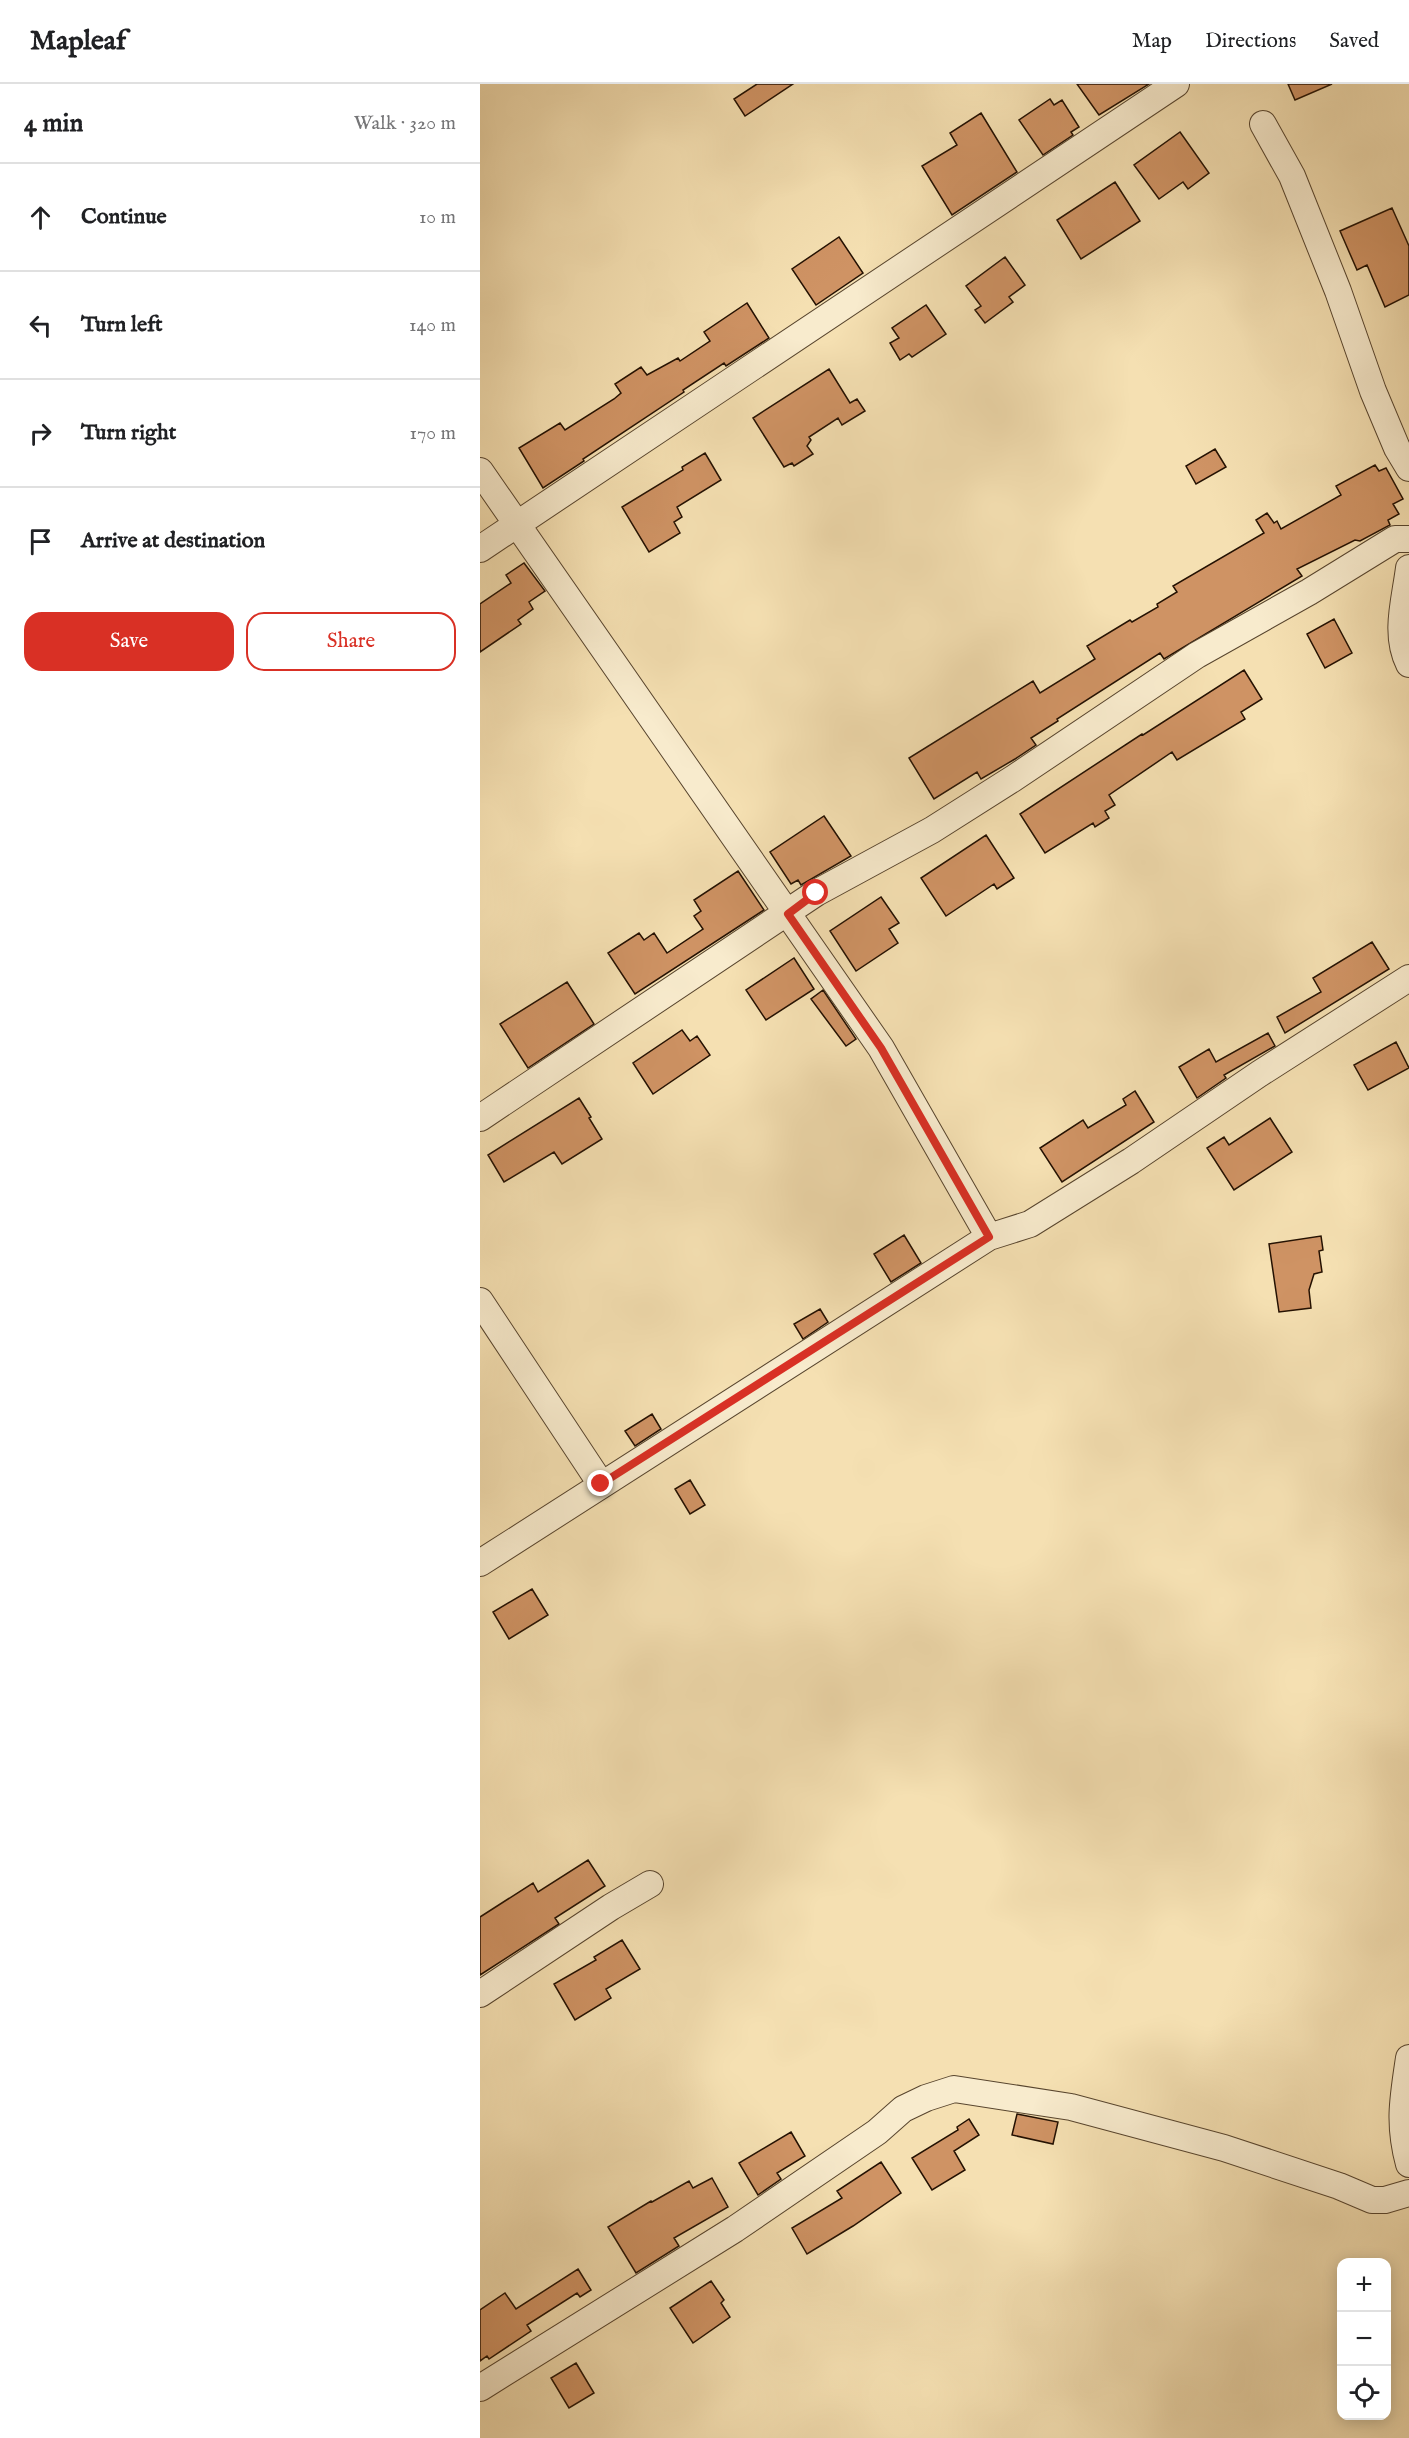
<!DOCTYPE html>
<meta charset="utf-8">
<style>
:root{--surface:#fff;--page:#f2f2f2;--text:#202124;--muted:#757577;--line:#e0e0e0;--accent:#d93025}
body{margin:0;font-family:"IM FELL English",serif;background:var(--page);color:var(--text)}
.controls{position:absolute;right:18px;bottom:18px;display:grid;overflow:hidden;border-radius:12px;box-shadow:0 3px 15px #0003}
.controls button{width:54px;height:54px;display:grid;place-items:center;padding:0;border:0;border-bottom:2px solid var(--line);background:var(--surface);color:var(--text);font:30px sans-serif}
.stop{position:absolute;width:18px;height:18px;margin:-14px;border:4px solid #d93025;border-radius:50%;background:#fff}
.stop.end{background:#d93025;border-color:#fff;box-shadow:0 2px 6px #0008}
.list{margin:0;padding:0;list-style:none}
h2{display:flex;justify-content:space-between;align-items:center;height:78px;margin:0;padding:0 24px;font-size:26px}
h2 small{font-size:20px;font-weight:400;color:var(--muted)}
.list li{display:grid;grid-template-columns:39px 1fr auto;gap:18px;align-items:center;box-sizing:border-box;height:108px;padding:0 24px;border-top:2px solid var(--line)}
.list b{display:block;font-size:22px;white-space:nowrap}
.list em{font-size:20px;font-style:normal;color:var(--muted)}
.actions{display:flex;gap:12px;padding:18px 24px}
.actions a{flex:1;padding:14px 0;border:2px solid var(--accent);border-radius:18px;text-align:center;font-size:21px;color:var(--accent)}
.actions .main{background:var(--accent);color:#fff}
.icon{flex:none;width:33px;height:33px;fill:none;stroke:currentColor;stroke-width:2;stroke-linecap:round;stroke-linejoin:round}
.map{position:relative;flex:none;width:929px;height:2354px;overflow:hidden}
header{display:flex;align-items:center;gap:36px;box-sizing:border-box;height:84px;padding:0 30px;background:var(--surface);border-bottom:2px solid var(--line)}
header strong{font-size:28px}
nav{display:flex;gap:33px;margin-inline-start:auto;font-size:21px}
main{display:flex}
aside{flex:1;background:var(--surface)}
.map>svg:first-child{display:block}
.building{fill:#cf9364;stroke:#241102;stroke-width:1.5}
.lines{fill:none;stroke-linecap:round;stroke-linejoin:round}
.minor-casing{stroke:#58452e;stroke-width:28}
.minor{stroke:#f8ebcd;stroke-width:26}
.route{stroke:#d93025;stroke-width:8}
</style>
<header>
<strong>Mapleaf</strong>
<nav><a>Map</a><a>Directions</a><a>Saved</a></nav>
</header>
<main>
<aside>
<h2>4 min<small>Walk · 320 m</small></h2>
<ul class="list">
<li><svg class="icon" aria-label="ahead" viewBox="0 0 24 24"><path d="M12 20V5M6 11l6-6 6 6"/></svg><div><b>Continue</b></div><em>10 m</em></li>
<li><svg class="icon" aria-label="left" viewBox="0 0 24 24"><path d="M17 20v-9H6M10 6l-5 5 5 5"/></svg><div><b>Turn left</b></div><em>140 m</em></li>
<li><svg class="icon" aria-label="right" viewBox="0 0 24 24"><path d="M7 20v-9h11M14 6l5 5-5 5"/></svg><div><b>Turn right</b></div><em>170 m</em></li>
<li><svg class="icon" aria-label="arrive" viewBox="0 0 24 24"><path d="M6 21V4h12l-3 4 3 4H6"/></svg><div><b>Arrive at destination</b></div></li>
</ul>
<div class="actions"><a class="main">Save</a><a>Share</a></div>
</aside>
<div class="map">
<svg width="929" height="2354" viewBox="0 0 929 2354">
<rect width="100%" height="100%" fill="#f5e0b2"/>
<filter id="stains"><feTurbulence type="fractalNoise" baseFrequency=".00333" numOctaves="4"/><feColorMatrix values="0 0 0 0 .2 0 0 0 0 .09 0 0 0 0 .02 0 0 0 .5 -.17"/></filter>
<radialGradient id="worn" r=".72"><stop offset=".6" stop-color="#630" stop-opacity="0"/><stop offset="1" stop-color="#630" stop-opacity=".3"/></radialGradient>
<path class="building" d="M277,0H313L265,32L254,15Z
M597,0H669L619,31Z
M808,0H852L815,16Z
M570,15L574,21L582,16L599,43L591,48L593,51L563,71L539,36Z
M501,29L537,88L472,131L442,82L477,61L470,49Z
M700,48L729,89L708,105L703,98L679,115L654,81Z
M635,98L660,137L601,175L577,136Z
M912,124L929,162V211L905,223L887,181L877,186L860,147Z
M359,153L383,189L336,221L312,185Z
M525,173L545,201L529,213L533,218L505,239L495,226L501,222L486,202Z
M267,219L289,254L246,282L244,279L203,306L204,308L103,375L104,377L63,404L39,364L80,339L85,346L134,315L141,309L135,300L161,283L167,291L198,274L200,277L230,257L224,248Z
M446,221L466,250L432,273L429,270L420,276L410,259L419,254L412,244Z
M349,285L370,319L377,315L385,327L362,341L358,334L329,353L331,356L327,362L333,370L314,382L312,379L304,383L273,334Z
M735,365L746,383L716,400L706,382Z
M225,369L241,396L197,423L202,433L194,438L200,449L169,468L142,423L203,386L202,383Z
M895,381L899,387L906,384L923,415L913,420L919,430L908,436L910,441L880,457L875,456L817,485L822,492L684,575L680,569L577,635L578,637L551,654L556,661L535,675L501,695L497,688L454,715L429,674L553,597L560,609L615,575L607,562L650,536L652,538L678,523L677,520L697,508L693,502L784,449L776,436L787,429L794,439L797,437L801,445L861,411L856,402Z
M44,479L65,507L49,518L53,525L38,536L41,540L0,568V520L31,499L26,491Z
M854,535L872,569L845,584L827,550Z
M764,586L782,615L761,628L765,635L697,676L692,668L629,711L635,721L625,727L629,734L615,743L613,739L565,769L540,730L662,650L663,651Z
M344,732L371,772L321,801L318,796L311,800L290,768Z
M506,751L534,794L517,805L514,800L466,832L441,794Z
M258,787L284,826L155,910L128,869L159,849L164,856L174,849L187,869L223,845L214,832L221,827L214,816Z
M401,813L419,839L409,845L418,859L376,887L350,847Z
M892,858L909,885L805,949L797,933L841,908L833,894Z
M314,874L334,905L286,936L266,906Z
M87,898L114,940L48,984L20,940Z
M343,906L376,955L366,962L331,915Z
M202,946L210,957L217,952L230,971L173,1010L153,979Z
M788,949L795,962L744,991L746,994L717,1014L699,983L729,965L736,978Z
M916,958L929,984L888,1006L874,981Z
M655,1007L674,1038L582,1098L560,1064L603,1036L608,1044L646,1021L643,1015Z
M99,1014L111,1033L109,1034L122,1055L82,1080L74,1068L24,1098L8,1071Z
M790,1034L812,1068L754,1106L727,1064L744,1053L749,1061Z
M424,1151L441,1179L411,1198L394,1170Z
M841,1152L843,1166L839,1167L842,1188L834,1190L829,1206L831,1224L799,1228L789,1160Z
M340,1225L348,1238L323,1255L314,1240Z
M172,1330L181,1345L155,1362L145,1347Z
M210,1396L225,1421L210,1430L195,1405Z
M52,1505L68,1531L29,1555L13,1528Z
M108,1776L125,1802L75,1834L79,1840L0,1891V1833L53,1799L58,1808Z
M142,1856L160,1885L126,1905L131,1914L95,1936L74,1900L116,1876L114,1873Z
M537,2030L578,2038L573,2060L532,2051Z
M489,2035L499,2051L474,2067L485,2086L452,2106L432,2074L478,2046L477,2043Z
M311,2048L325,2072L297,2089L301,2095L278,2111L259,2079Z
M401,2078L421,2109L373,2142L327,2170L312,2144L362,2114L357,2107Z
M232,2094L248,2123L194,2154L199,2162L156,2189L128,2143L171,2117L172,2118L209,2097L213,2104Z
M98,2185L111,2206L100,2213L97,2209L47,2241L51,2247L9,2275L7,2272L0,2277V2226L25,2209L36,2225Z
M231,2197L244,2216L241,2219L250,2233L213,2259L190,2224Z
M96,2279L114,2309L89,2324L71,2294Z"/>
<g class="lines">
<g class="minor-casing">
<path id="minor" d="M783,40L812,92L858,207L893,307L917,364L929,384
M0,387L401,964L509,1153
M0,465L696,0
M929,484C925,516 914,550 929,580
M0,1034L336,809L452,746L534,694L717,571L829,508L915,455H929
M0,1217L121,1400
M0,1479L509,1153L550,1140L651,1077L779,990L929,894
M0,1910L131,1823L170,1800
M929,1974C923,2014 918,2040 929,2080
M0,2304L255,2145L397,2048L423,2025L446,2014L474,2005L591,2023L744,2064L859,2102L892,2116H905L929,2109"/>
</g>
<use href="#minor" class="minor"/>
</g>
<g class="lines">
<path class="route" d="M121,1400L509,1153L401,964L308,830L336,809"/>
</g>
<rect width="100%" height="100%" filter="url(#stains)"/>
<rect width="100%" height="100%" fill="url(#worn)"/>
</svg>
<div class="controls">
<button>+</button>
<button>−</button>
<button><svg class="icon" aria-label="locate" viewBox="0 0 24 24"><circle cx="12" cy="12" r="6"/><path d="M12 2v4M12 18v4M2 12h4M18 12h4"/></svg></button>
</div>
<div class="stop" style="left:336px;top:809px"></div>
<div class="stop end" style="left:121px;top:1400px"></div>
</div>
</main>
